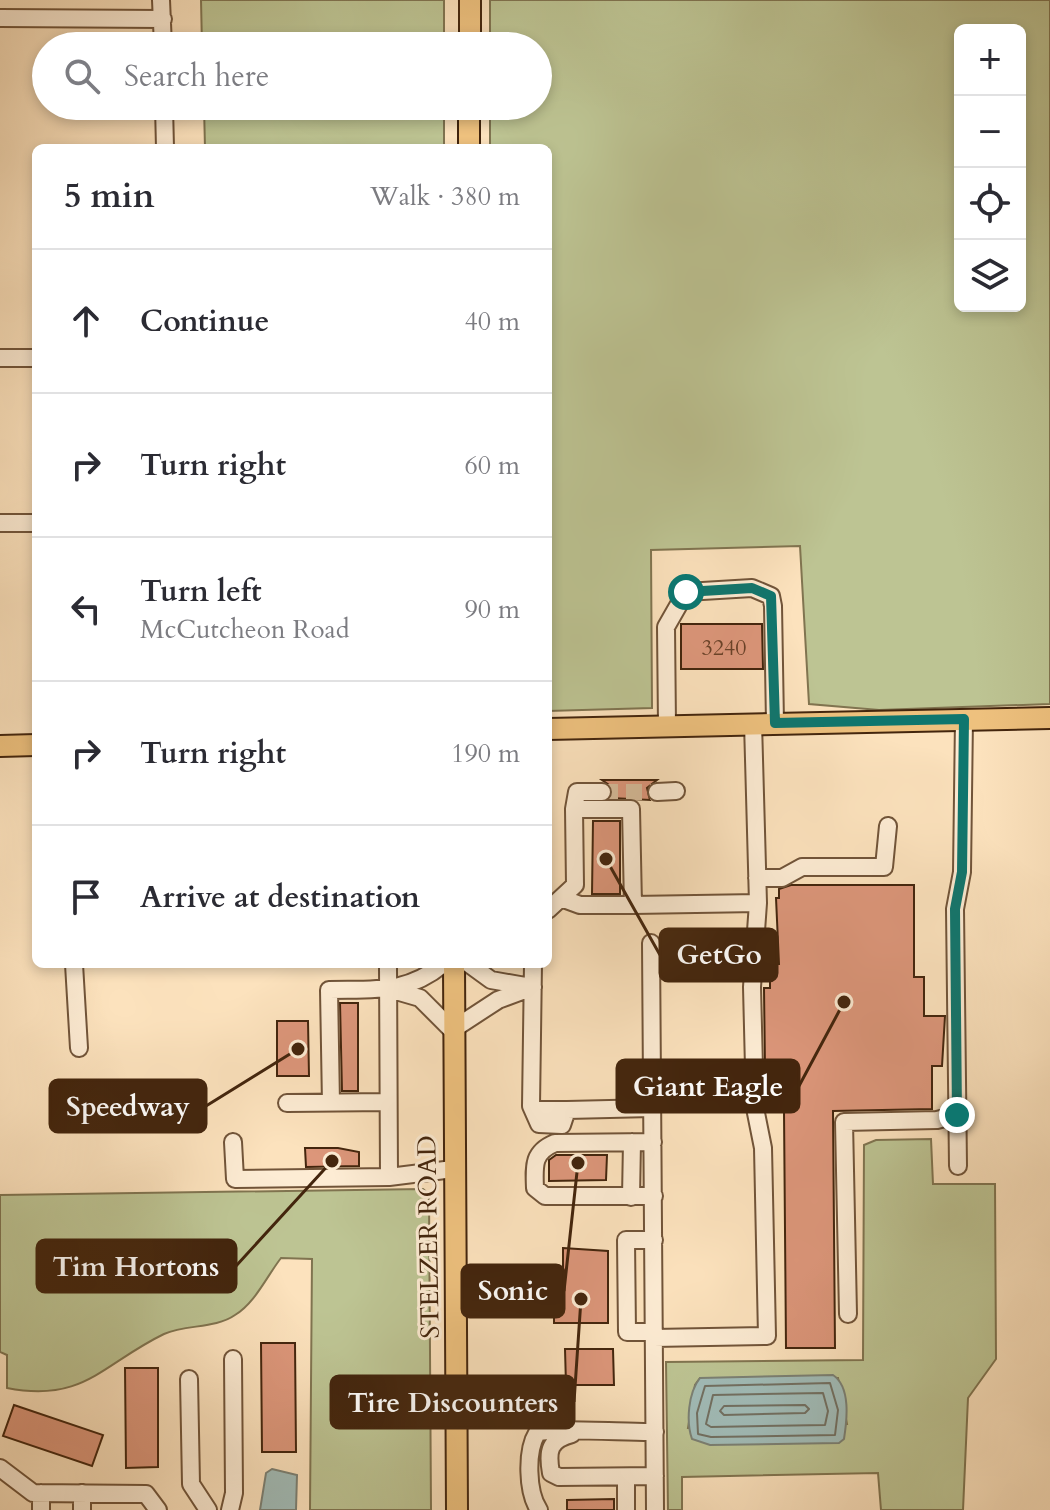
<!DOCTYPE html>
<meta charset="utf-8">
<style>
:root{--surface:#fff;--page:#f2f2f3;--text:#2b2b33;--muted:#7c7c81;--line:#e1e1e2}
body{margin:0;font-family:Cardo,serif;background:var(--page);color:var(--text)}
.controls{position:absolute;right:24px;top:24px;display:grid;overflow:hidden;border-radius:12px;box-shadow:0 4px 12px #0003}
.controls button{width:72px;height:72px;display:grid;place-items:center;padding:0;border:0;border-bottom:2px solid var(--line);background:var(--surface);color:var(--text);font:40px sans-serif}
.stop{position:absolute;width:24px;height:24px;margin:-18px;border:6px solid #0f766e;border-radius:50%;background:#fff}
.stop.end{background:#0f766e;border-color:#fff;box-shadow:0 2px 8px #0008}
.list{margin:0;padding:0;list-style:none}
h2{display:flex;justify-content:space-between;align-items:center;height:104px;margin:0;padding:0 32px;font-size:34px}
h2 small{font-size:26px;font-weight:400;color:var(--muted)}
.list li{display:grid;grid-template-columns:52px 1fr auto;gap:24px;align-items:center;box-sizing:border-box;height:144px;padding:0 32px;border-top:2px solid var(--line)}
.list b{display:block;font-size:30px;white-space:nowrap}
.list p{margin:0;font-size:26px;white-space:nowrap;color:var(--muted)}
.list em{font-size:26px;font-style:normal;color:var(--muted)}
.icon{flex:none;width:44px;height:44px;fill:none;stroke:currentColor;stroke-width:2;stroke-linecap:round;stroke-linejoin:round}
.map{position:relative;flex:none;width:1050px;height:1510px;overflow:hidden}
.search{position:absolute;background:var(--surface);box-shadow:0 4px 12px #0003;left:32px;top:32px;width:520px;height:88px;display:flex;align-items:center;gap:20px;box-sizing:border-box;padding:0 28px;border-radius:44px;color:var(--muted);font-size:30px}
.panel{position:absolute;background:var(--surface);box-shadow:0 4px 12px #0003;left:32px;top:144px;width:520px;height:824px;border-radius:12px}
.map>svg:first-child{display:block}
.green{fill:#bdc493;stroke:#807450;stroke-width:2;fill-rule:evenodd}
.water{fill:#a1bcb8;stroke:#7b8074;stroke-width:2}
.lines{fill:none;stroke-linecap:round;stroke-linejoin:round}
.shore{stroke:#727062;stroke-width:2}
.building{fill:#dc967a;stroke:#43250d;stroke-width:2}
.minor-tunnel{stroke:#d7bc9a;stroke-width:16;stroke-dasharray:16 8;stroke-linecap:butt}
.minor-casing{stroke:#715439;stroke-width:20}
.major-casing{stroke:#43250d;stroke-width:24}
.minor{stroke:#fdecd4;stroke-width:16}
.major{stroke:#eec17e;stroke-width:20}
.route{stroke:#0f766e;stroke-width:10}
.labels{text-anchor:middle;stroke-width:6;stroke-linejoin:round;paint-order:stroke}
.number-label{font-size:22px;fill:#694128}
.street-label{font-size:26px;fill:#43250d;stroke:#fdecd4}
.leader{fill:none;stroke:#43250d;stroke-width:3}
.callout-dot{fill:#43250d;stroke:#fdecd4;stroke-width:3}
.callout{fill:#43250d;stroke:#43250d;stroke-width:3}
.callout-label{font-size:28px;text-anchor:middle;font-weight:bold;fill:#fff}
</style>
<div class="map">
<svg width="1050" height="1510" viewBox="0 0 1050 1510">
<rect width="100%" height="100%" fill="#fce2bd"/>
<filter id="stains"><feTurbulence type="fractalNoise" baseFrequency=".0025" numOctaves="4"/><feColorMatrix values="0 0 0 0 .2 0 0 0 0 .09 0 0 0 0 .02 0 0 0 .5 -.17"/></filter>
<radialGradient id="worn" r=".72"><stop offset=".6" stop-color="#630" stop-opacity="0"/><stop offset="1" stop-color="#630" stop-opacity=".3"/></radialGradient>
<path class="green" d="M201,0H444V46H202Z
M490,0H1050V704L879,710L809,704L800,546L651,550L652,708L548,711V148H490V106H538V46H490ZM960,30H1020V306H960Z
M204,106H444V148H205Z
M931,1139L933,1184H995L996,1359L968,1398L963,1510H881L878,1473L682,1477V1510H668L666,1362L863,1360L864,1145L876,1140ZM700,1378H838L847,1424L688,1428L695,1385Z
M423,1189L429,1194L431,1510H310L312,1259L281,1258C267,1276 255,1303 235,1315C215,1329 187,1324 164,1334C102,1364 84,1403 7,1388V1355L0,1352V1195Z"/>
<path class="water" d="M833,1375C851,1387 847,1420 844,1439L839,1443L710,1445L692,1439C686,1422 688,1393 700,1378Z
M272,1469L297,1475L296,1510H260L266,1473Z"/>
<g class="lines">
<path class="shore" d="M830,1383L838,1410L835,1435L711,1437L698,1434L697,1413L705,1386Z
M823,1393L828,1411L825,1425L711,1427L706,1424L713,1395Z
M805,1405L809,1409L805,1413L724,1415L720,1411L724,1406Z"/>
</g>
<path class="building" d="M681,624H762L763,669H681Z
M657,780L647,788L650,800L611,798L612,787L602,780Z
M593,821H620V894H592Z
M791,885H914V977H924V1016H945L942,1066H932V1109L833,1111L835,1348H786L784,1111H780V1095H770V1069H765L764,988H770V964H779L776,898H779V889Z
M340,1003H358V1091H342Z
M277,1021H308L309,1076H277Z
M305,1148H338L359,1152V1166L306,1167Z
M556,1155H607L606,1180L549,1181V1160Z
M563,1248L608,1251V1323H554V1275L563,1269Z
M261,1343H295L296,1452H262Z
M565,1349H613L614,1385H566Z
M125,1368H158V1467L126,1468Z
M14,1405L103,1435L92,1466L3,1436Z
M614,1499V1510H567V1500Z"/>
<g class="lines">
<path class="minor-tunnel" d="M602,792H657"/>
<g class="minor-casing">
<path id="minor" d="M161,0L163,46
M0,18L163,19
M164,106L165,148
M0,358H36
M0,523H36
M667,725L666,627L686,592L752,588L771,596L773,606L775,723
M657,792L676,791
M574,809L577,792H602
M757,878H782L802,867H884L888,826
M561,898L580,905H633
M548,910L575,885L574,809H631L633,905L758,903L753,723
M651,943L655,1510
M74,964L79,1048
M388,964L389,1177
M469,964L491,980L531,987
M533,964L531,1106L539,1124L562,1125L567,1110L652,1108
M389,989L420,998L452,1030L498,1000L533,987
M287,1103L388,1102
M331,1103L329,990C374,989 407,994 443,964
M533,1110H567
M233,1142L235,1179L389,1177L453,1169
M653,1142L555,1143C533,1152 534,1165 535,1188L545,1196H654
M958,1166L955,909L962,872L964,719
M631,1197L632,1142
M654,1240H626L627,1332H654
M848,1314L844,1122L937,1120L957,1115
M654,1338L767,1336L763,1148L755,1108L752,987L758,903
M189,1379L191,1484L208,1510
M572,1434C549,1440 547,1451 551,1473L559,1477L655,1476
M0,1468L33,1493L146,1494L158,1510
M626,1477V1510
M82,1493V1510
M41,1510V1493
M230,1510L234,1493L233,1359
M539,1510C527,1492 526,1451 537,1433C549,1427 633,1433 655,1432"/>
</g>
<g class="major-casing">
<path id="major" d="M470,46V0
M469,148V106
M548,729L1050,718
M0,746L36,745
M454,964L457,1510"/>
</g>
<use href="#minor" class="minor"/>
<use href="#major" class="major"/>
</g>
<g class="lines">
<path class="route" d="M686,592L752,588L771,596L775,723L964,719L962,872L955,909L957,1115"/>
</g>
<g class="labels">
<g class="number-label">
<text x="724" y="655">3240</text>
</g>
<g class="street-label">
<text transform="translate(428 1237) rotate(-91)" y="9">STELZER ROAD</text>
</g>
</g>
<path class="leader" d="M606 859L660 955M844 1002L799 1086M298 1049L206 1106M332 1161L236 1266M578 1163L564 1291M581 1299L574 1402"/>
<g class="callout-dot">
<circle cx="606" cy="859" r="8"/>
<circle cx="844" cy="1002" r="8"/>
<circle cx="298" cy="1049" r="8"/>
<circle cx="332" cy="1161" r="8"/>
<circle cx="578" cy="1163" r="8"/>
<circle cx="581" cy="1299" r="8"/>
</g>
<g class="callout">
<rect x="660" y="929" width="117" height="52" rx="8"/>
<rect x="617" y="1060" width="182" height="52" rx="8"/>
<rect x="50" y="1080" width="156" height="52" rx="8"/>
<rect x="37" y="1240" width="199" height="52" rx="8"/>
<rect x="462" y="1265" width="102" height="52" rx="8"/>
<rect x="331" y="1376" width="243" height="52" rx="8"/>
</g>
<g class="callout-label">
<text x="719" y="964">GetGo</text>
<text x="708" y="1096">Giant Eagle</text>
<text x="128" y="1116">Speedway</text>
<text x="136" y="1276">Tim Hortons</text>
<text x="513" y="1300">Sonic</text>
<text x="453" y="1412">Tire Discounters</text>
</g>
<rect width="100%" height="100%" filter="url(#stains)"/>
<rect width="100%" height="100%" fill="url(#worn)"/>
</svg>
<div class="controls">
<button>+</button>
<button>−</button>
<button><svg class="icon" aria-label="locate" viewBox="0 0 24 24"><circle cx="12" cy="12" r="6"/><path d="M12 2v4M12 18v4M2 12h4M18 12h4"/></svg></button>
<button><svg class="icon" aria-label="layers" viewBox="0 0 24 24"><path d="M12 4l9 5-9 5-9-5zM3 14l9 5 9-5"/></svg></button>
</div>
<div class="stop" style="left:686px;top:592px"></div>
<div class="stop end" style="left:957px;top:1115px"></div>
<div class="search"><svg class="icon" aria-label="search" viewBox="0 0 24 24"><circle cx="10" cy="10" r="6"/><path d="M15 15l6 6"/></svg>Search here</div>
<section class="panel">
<h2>5 min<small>Walk · 380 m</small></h2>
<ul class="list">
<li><svg class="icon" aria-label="ahead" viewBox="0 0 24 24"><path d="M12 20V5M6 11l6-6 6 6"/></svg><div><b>Continue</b></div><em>40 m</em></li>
<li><svg class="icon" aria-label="right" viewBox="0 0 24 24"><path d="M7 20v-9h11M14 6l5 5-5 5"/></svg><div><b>Turn right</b></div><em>60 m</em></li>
<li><svg class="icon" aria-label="left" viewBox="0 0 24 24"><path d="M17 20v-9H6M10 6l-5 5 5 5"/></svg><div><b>Turn left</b><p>McCutcheon Road</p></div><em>90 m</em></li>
<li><svg class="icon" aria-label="right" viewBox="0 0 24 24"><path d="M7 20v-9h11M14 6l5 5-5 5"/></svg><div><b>Turn right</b></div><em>190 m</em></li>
<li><svg class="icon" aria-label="arrive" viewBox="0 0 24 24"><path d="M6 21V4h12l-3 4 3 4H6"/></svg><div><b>Arrive at destination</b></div></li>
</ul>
</section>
</div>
